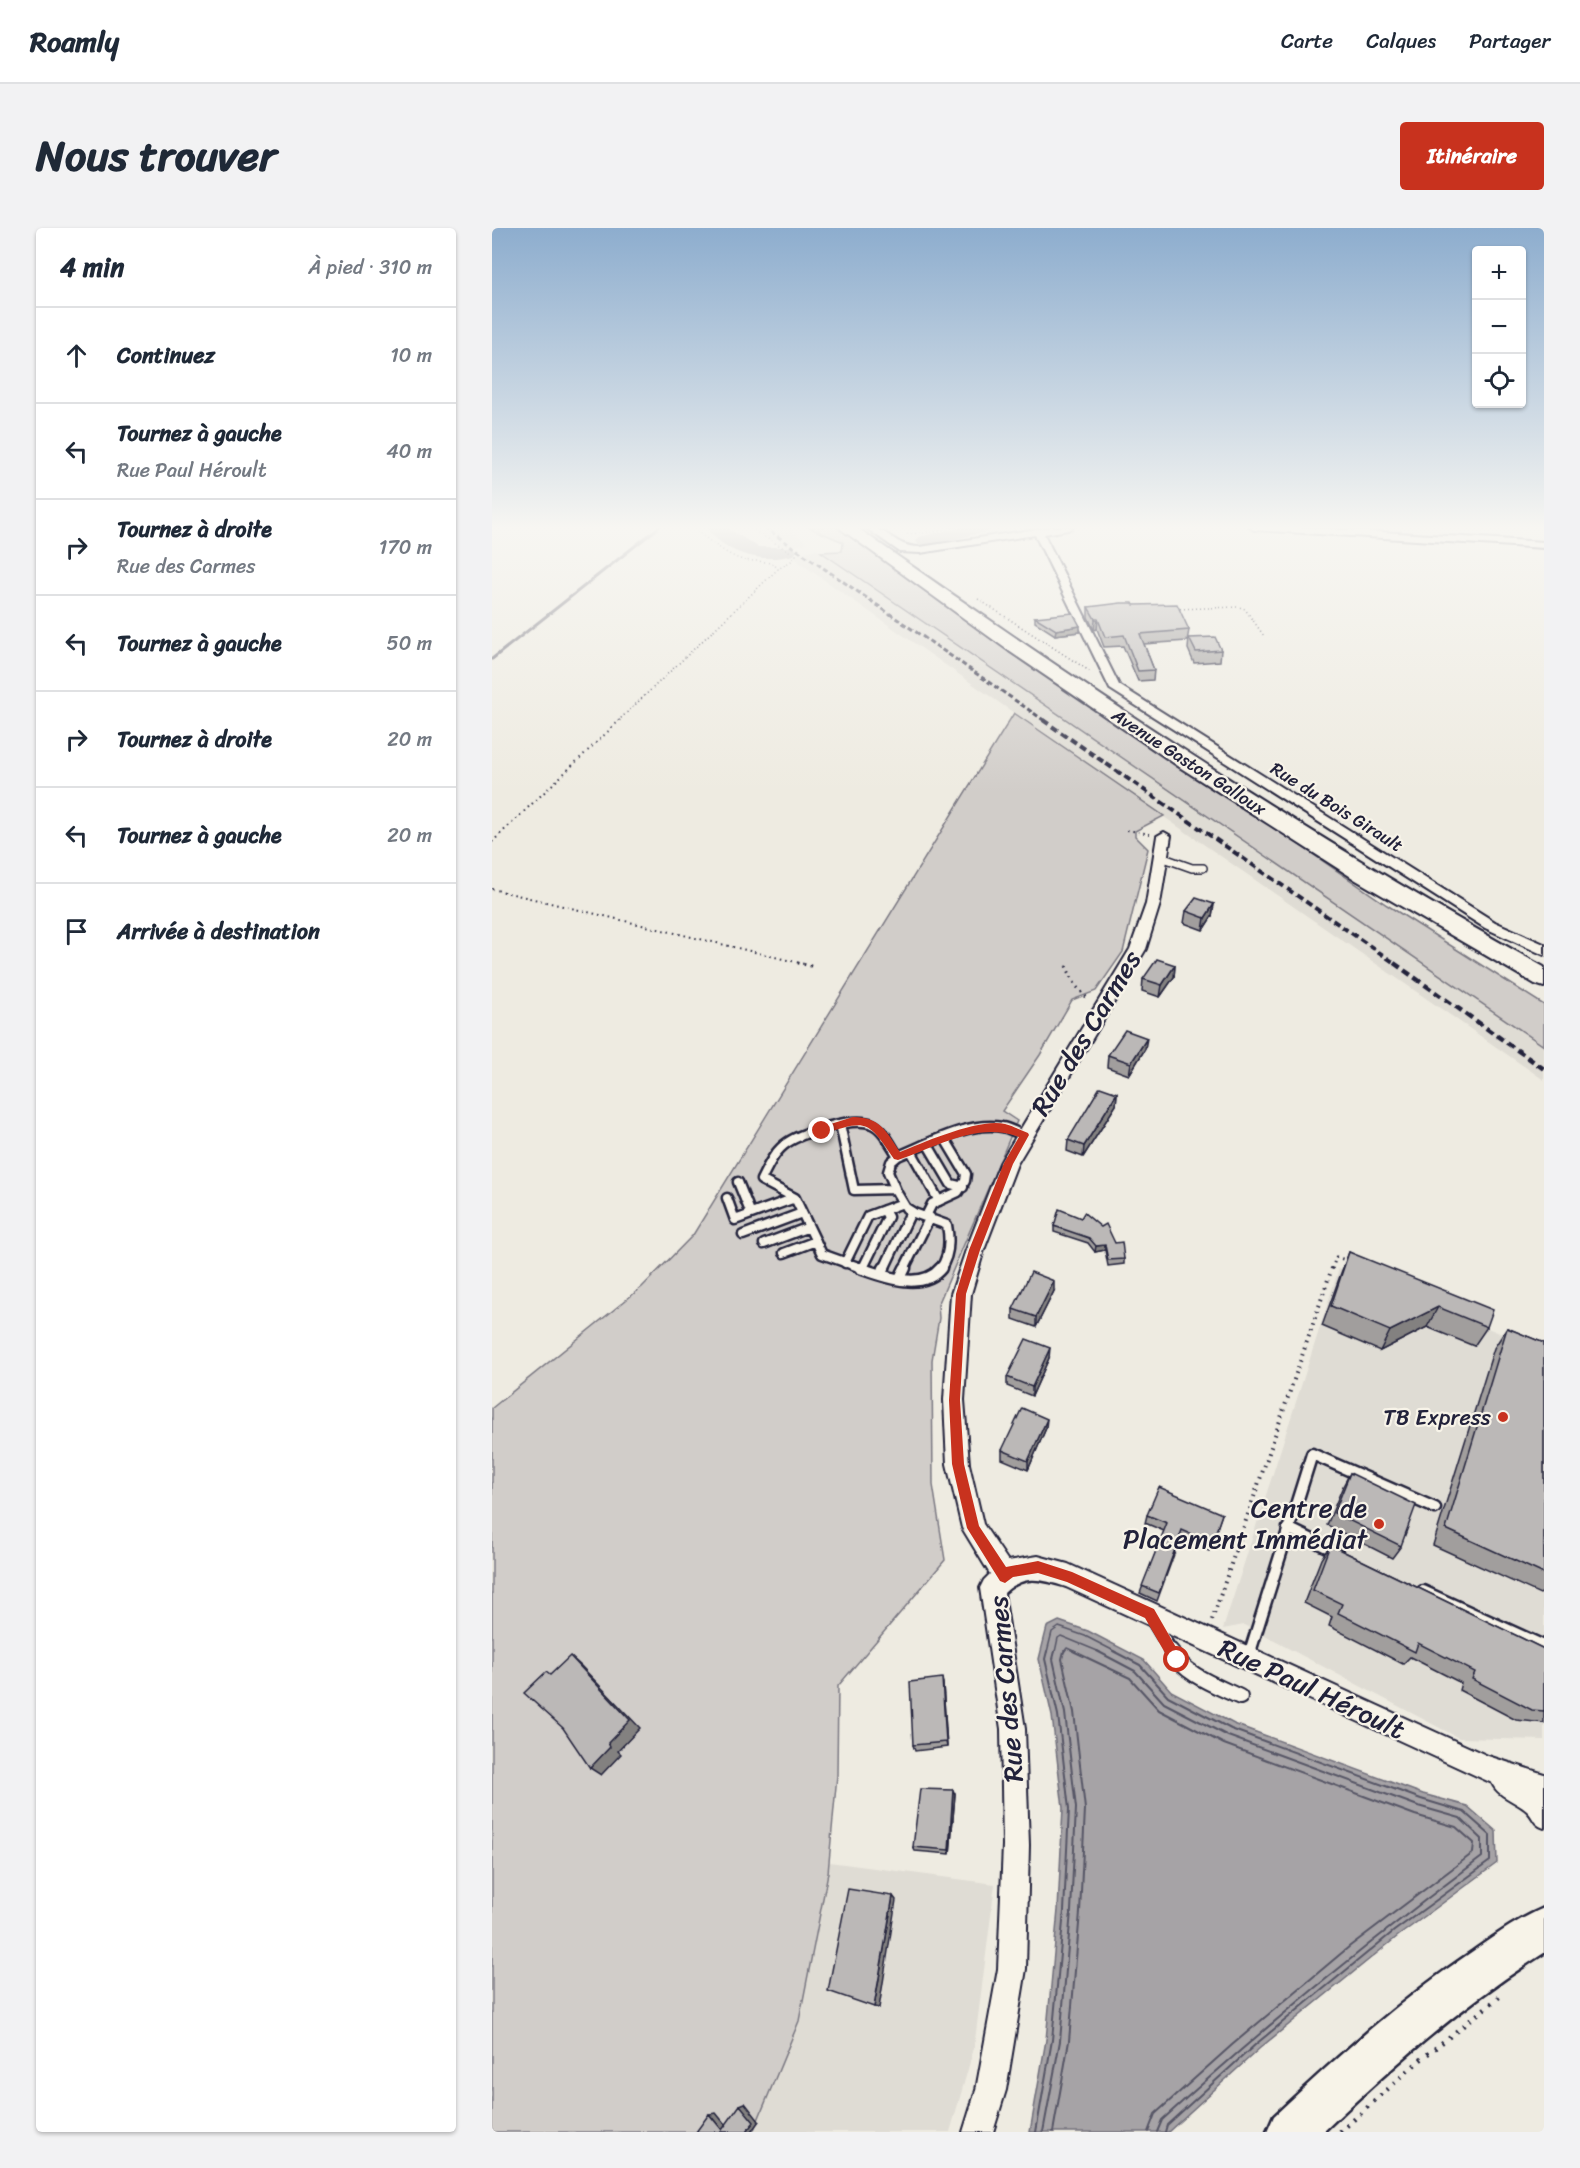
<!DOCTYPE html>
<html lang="fr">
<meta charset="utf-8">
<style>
:root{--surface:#fff;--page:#f2f2f3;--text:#1f2937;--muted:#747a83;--line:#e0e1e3;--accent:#c8321e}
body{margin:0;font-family:Sriracha,sans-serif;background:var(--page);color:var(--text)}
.controls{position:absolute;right:18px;top:18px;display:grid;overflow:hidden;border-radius:6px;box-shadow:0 2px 4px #0004}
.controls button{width:54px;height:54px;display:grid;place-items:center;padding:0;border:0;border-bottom:2px solid var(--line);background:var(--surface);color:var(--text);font:30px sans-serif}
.stop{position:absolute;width:18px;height:18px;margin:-14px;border:4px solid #c8321e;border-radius:50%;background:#fff}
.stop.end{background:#c8321e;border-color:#fff;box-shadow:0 2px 6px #0008}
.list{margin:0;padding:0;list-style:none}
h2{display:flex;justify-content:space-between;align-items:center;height:78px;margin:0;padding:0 24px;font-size:26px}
h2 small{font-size:20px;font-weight:400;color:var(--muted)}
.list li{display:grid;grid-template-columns:39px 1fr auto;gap:18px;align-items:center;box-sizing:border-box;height:96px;padding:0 24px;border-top:2px solid var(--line)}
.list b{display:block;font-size:22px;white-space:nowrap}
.list p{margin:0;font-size:20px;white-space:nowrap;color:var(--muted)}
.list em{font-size:20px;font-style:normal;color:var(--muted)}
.icon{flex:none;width:33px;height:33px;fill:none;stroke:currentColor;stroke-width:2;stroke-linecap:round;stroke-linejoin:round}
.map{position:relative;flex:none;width:1052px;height:1904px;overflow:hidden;border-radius:6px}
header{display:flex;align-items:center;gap:36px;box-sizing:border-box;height:84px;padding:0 30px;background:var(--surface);border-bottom:2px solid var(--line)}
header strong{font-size:28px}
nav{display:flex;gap:33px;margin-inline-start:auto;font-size:21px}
.intro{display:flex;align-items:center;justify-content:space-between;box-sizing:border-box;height:144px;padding:0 36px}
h1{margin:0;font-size:42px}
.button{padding:15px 27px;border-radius:6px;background:var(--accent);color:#fff;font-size:21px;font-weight:700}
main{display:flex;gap:36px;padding:0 36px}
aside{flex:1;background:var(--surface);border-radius:6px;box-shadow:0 2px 4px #0004}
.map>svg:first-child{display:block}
.built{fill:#dfdcd4}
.green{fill:#d1cdc9;stroke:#7a7882;stroke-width:1.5}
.water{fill:#a6a3a6;stroke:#716f7b;stroke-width:1.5}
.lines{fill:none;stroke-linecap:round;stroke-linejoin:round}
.shore-far1{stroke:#575666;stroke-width:1.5}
.shore{stroke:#575666;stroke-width:2}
.stream{stroke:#716f7b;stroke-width:3}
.river{fill:#a6a3a6;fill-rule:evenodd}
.service-far3-casing{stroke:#22223b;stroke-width:10}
.service-far2-casing{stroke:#22223b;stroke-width:13}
.service-far1-casing{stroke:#22223b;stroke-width:15}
.service-casing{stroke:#22223b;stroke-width:18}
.minor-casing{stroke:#22223b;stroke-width:4}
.secondary-casing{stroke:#22223b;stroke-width:5}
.primary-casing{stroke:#22223b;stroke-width:4}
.path-far4{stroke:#22223b;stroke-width:1.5;stroke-dasharray:1 3;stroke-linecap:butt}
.path-far3{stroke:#22223b;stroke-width:2;stroke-dasharray:1.5 4;stroke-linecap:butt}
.path-far2{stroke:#22223b;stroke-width:3;stroke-dasharray:1.5 4.5;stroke-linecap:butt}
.path-far1{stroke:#22223b;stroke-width:4;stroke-dasharray:1.5 5;stroke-linecap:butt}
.path{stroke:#22223b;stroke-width:4.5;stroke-dasharray:2 7;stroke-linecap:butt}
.service-far3{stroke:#f7f3e8;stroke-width:7}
.service-far2{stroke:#f7f3e8;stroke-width:8}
.service-far1{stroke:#f7f3e8;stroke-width:10}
.service{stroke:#f7f3e8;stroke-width:14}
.minor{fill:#f7f3e8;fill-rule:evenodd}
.secondary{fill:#f7f3e8;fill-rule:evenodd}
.primary{fill:#f7f3e8;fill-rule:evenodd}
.rail-far2{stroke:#22223b;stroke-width:3;stroke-dasharray:5 3;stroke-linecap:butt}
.rail-far1{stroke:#22223b;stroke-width:4;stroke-dasharray:7 4;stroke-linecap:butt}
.rail{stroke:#22223b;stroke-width:4.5;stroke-dasharray:8 4.5;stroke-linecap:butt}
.wall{fill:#a19e9d;stroke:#22223b;stroke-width:1.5}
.shaded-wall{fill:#838180;stroke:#22223b;stroke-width:1.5}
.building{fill:#bbb8b7;stroke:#22223b;stroke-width:1.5}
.route{fill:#c8321e}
.poi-dot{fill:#c8321e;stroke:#f7f3e8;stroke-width:2}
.labels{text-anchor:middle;stroke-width:4.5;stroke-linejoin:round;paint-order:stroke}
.far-street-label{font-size:18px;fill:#22223b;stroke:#f7f3e8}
.poi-label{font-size:22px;fill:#22223b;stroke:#f7f3e8;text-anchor:end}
.near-street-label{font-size:27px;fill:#22223b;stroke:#f7f3e8}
.near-poi-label{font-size:27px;fill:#22223b;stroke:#f7f3e8;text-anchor:end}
</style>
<header>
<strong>Roamly</strong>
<nav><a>Carte</a><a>Calques</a><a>Partager</a></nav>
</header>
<div class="intro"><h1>Nous trouver</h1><a class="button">Itinéraire</a></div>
<main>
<aside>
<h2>4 min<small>À pied · 310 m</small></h2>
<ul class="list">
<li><svg class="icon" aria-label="ahead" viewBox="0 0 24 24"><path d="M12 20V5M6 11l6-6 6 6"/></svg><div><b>Continuez</b></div><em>10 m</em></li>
<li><svg class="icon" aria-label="left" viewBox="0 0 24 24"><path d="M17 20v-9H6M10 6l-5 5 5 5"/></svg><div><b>Tournez à gauche</b><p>Rue Paul Héroult</p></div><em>40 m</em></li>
<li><svg class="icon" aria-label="right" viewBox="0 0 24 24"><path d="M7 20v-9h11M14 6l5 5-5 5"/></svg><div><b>Tournez à droite</b><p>Rue des Carmes</p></div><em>170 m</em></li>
<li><svg class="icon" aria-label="left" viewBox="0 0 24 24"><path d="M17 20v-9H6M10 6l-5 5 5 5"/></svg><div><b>Tournez à gauche</b></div><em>50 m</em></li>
<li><svg class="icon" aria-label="right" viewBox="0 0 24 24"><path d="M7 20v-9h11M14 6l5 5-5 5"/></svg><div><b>Tournez à droite</b></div><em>20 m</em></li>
<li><svg class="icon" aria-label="left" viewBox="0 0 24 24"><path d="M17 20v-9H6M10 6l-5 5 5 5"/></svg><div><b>Tournez à gauche</b></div><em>20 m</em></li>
<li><svg class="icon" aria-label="arrive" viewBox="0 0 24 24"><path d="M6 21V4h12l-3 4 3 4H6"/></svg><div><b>Arrivée à destination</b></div></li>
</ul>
</aside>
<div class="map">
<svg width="1052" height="1904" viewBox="0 0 1052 1904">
<rect width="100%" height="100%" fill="#eeebe1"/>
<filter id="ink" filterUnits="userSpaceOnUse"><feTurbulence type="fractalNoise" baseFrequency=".0167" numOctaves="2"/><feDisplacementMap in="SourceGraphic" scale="12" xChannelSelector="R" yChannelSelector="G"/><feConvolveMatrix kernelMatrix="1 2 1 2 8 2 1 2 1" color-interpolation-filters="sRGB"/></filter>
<g filter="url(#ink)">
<path class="built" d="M260,299H295L315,315L292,321Z
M324,321L1052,818V852L522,485L308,335L301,327Z
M847,1040L1052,1123V1512L967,1510L752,1397L731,1401Z
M337,1634L503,1656L482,1820L458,1904H261L307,1793Z"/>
<path class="green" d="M316,299H344L895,677L1052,777V818L329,324L350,323L351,314Z
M522,485L672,588L643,603V608L656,621L631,724L604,763L580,772L548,827L510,883L525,893L446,1077L447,1090L440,1132L441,1257L453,1332L346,1458L345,1547L336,1645L307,1793L261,1904H0V1180L150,1059L201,1007Z"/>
<path class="water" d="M567,1393L596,1403L652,1432L679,1463L742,1496L931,1566L975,1578L1004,1603L1005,1635L906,1708L768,1820L676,1904H538L554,1812L566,1682L571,1580L560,1488L547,1431L555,1399Z"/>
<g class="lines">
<path class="shore-far1" d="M555,1424L560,1404L567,1399L593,1408L624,1424
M563,1424L566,1410L569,1408L608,1424
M572,1424L575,1420L584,1424"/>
<path class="shore" d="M581,1423L638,1450L667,1482L732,1516L923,1587L964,1599L982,1615L981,1625L858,1718L740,1817L663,1886L656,1904
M605,1423L643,1443L672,1475L736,1508L926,1578L968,1590L990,1611V1629C879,1712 772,1799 670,1892L665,1904
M621,1423L648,1437L676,1468L739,1501L929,1571L972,1584L998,1607V1633L902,1703L764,1816L675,1897L673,1904
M544,1904L560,1812L572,1683L577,1581L566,1487L553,1431L555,1423
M551,1904L568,1813L579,1683L584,1580L573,1485L561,1431L563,1423
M561,1904L577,1813L588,1684L593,1581L582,1484L570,1431L572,1423"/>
<path class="stream" d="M0,431L167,299"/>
<path class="river" d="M214,299H234L266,319H302L305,323L302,327C270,335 235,328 214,299Z
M470,299H501L498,303L433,318L427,317L424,313L427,309Z"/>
<g class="service-far3-casing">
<path id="service-far3" d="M669,629L700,640H711"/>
</g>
<g class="service-far2-casing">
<path id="service-far2" d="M348,896L362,962L403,961
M436,917L459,956L471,959
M419,923L447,973
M406,928L399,934L396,944L405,965L414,980L422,985L455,997C458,1013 458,1028 448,1041
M406,928C436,916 476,893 510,899C517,900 525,905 532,907
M246,954L259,986
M235,970L243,992L303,970
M434,988L440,976L466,964L473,953L474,946L453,911
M251,1007L310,985
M272,1016L317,999
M292,1025L324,1013
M353,1035L376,988L411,975
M371,1040L396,989L392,982
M372,1041L330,1026L303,970L269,952C275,940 281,926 292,917C306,905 362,888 380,896C392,901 399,918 406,928
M392,1041L419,984
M412,1041L438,989"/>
</g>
<g class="service-far1-casing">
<path id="service-far1" d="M368,1040C391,1048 430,1064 449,1040
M390,1045L392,1040
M408,1050L413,1040
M796,1300L845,1324
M931,1363L1052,1418
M661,1393L680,1424
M758,1424L820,1226L943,1280"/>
</g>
<g class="service-casing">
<path id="service" d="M679,1423C693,1447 723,1457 748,1469
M756,1430L758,1423"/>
</g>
<g class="minor-casing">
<path id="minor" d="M373,299C397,299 401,319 428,319L558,299H581L576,302L552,306L627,457L1003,694L1052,716V727L993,700L618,461L543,307L428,325L408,324Z
M757,299H808L1052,314V320L762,302Z
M672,604L679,608L668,676L654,721L525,936L492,1022L479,1066L472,1172L477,1236L491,1296L516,1333L546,1328L576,1336L996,1528L1052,1546V1600C1040,1595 1043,1591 1035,1583C1024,1573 1006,1569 1000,1555L574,1359C548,1351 533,1346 512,1365L533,1501L537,1617L534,1741L514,1862L501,1904H471L484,1862L506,1741L511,1617L509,1501L488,1360L492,1352L498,1346L470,1300L455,1236L452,1172L459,1066L474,1022L508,935L638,721L654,676L665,608Z"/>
</g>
<g class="secondary-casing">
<path id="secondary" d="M1052,1680V1725C971,1776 900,1838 831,1904H775L782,1888C845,1829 909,1771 981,1723C1004,1707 1026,1691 1052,1680Z"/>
</g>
<g class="primary-casing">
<path id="primary" d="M346,299H364C587,456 813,607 1052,739V759L1043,756L864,652L689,540L517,423Z"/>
</g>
<path class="path-far4" d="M255,299L304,327L301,332L286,341
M415,306L442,304L464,299
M486,371L599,444
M684,381L747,379L753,381L772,408
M126,493L286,341C280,331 261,334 251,332C231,326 215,309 198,299"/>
<path class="path-far3" d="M635,602L658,606
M0,614L128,492
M0,661L312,736"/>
<path class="path-far2" d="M306,735L323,739
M574,738L584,758L596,771
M840,1041L844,1029L857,1033"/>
<path class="path-far1" d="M720,1392L840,1040"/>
<path class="path" d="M848,1904L927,1833L1011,1766"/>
<use href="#service-far3" class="service-far3"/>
<use href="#service-far2" class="service-far2"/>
<use href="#service-far1" class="service-far1"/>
<use href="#service" class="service"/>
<use href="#minor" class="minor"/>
<use href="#secondary" class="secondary"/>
<use href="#primary" class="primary"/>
<path class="rail-far2" d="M272,299L553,493"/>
<path class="rail-far1" d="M551,492L904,736"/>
<path class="rail" d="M902,735L1052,841"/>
</g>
<path class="wall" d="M642,377L697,402L695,413L652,416L662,442L661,452L646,453L631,418L612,419L605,401L602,402L596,389V379Z
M543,389L588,404L563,407L543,394Z
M697,410L729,422L728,433L702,435L696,421Z
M722,676L720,688L711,702L692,695L694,683Z
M683,737L682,749L668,769L650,763L651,751Z
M653,821L637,847L615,839L616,827Z
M625,865L624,877L591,929L575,923L576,912Z
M562,998L623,1015L632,1031V1036L616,1038L613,1022L603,1024L596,1015L562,1004Z
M857,1024L995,1099L982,1118L935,1099L888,1123L830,1098L849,1045Z
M562,1063L544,1099L521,1091V1081Z
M1015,1100L1052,1115V1363L1048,1366L941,1317L1002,1120Z
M557,1130L540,1168L515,1158V1149Z
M554,1200L536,1242L510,1231V1222Z
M858,1245L909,1318L900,1330L835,1297L851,1258Z
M730,1286L717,1323L688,1310L665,1373L648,1365L672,1303L653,1295L655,1287Z
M838,1317L1052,1421V1495L1024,1492L967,1462L969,1455L918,1429L911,1436L837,1398L840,1389L812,1375L829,1331Z
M451,1456L455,1519L423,1523L421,1517Z
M463,1566L458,1626L423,1623L421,1619Z"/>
<path class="shaded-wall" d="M603,391H606L605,401L602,402Z
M588,398V404L563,407L564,402Z
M722,676L720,688L711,702L713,690Z
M683,737L682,749L668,769L670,757Z
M655,810L653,821L637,847L639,835Z
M625,865L624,877L591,929L592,918Z
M613,1017V1022L603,1024L604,1018Z
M562,1053V1063L544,1099V1089Z
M946,1079L935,1099L888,1123L898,1103Z
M558,1120L557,1130L540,1168V1159Z
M555,1191L554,1200L536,1242V1233Z
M78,1428L89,1438L148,1500L126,1523L129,1526L109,1547L98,1540L116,1515Z
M450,1450L451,1456L455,1519L454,1514Z
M461,1562L463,1566L458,1626L457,1622Z
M401,1668L404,1672L387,1780L382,1779Z
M253,1875L267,1893L259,1904H254L248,1877Z
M224,1885L236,1900L230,1902L217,1886Z"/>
<path class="building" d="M629,375H641L642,377L685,376L697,402L648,406L662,442L646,443L632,407L613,409L606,391H603L596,379Z
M581,385L588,398L564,402L543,389Z
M723,409L729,422L704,424L697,410Z
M704,670L722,676L713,690L694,683Z
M665,731L683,737L670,757L651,751Z
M633,802L655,810L639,835L616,827Z
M608,859L625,865L592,918L576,912Z
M567,981L589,990L592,985L609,999L614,996L623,1015L630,1014L632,1031L616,1032L613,1017L604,1018L597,1010L562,998Z
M857,1024L1001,1082L995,1099L946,1079L898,1103L839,1078Z
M539,1044L562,1053L544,1089L521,1081Z
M1015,1100L1052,1115V1346L954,1301Z
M534,1111L558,1120L540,1159L515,1149Z
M530,1180L555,1191L536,1233L510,1222Z
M858,1245L924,1277L909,1318L842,1285Z
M667,1259L730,1286L720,1315L690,1302L667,1365L650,1358L675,1295L655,1287Z
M838,1317L1052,1421V1483L1040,1482L980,1451L983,1444L926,1415L923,1424L846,1385L850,1376L821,1362Z
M78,1428L138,1492L116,1515L118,1519L98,1540L71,1500L32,1465L54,1444L58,1447Z
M450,1450L454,1514L421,1517L418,1454Z
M428,1561L461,1562L457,1622L421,1619Z
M356,1661L401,1668L382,1779L336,1763Z
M248,1877L262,1894L254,1904H204L217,1886L230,1902Z"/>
</g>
<linearGradient id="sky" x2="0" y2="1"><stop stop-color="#8dadce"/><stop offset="0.53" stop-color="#f7f6f2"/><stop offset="1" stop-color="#f7f6f2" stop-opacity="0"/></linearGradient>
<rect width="1052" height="565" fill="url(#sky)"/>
<path class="route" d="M361,889C388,889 394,903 408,924C433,914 487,890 513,896C521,898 528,902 536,905L537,907L521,936L488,1022L474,1066L468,1172L472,1236L487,1298L514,1339L546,1333L580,1344L662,1381L689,1428L691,1432L689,1437L685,1439L680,1437L653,1390L575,1354L546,1345L521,1349L513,1355L508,1353L475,1300L460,1236L457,1172L464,1066L477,1022L512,935L527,909C486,893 444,919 406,932L402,931C375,891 375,892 330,906L325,903L326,900Z"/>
<g class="poi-dot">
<circle cx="1011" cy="1189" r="6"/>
<circle cx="887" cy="1296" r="6"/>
</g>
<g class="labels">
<g class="far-street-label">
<text transform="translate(697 534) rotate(33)" y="6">Avenue Gaston Galloux</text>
<text transform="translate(845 579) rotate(32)" y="6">Rue du Bois Girault</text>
</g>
<g class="poi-label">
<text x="999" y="1197">TB Express</text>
</g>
<g class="near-street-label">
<text transform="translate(594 805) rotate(-59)" y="9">Rue des Carmes</text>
<text transform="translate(514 1461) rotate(-95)" y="9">Rue des Carmes</text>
<text transform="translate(820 1461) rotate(25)" y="9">Rue Paul Héroult</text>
</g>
<g class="near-poi-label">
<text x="875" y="1289">Centre de<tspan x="875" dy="31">Placement Immédiat</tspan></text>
</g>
</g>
</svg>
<div class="controls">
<button>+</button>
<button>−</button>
<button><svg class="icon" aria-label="locate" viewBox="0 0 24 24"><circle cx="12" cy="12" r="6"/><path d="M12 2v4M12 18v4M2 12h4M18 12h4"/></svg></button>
</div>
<div class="stop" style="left:685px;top:1432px"></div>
<div class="stop end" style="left:330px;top:903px"></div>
</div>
</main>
